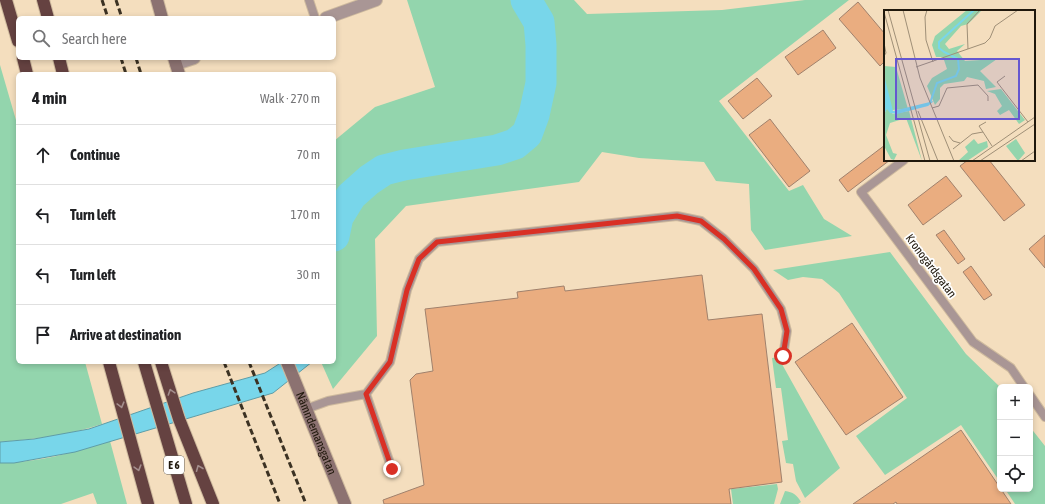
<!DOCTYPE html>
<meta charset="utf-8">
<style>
:root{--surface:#fff;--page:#f6f6f6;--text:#202124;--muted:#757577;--line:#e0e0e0}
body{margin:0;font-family:"Asap Condensed",sans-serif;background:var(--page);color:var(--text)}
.controls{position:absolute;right:12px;bottom:12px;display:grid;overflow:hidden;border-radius:6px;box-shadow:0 2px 6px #0003}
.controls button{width:36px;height:36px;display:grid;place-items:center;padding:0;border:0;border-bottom:1px solid var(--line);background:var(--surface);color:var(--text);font:20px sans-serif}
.stop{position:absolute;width:12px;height:12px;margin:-9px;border:3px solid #d93025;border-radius:50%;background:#fff}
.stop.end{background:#d93025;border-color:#fff;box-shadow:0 1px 4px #0008}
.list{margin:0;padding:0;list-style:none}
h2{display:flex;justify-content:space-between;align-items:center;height:52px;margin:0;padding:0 16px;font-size:17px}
h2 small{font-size:13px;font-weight:400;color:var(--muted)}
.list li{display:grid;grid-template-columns:26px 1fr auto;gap:12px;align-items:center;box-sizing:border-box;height:60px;padding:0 16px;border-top:1px solid var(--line)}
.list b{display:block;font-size:15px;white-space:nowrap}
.list em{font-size:13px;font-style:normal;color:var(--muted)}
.icon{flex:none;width:22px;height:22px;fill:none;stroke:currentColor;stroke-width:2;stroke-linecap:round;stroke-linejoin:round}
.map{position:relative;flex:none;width:1045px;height:504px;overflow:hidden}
.search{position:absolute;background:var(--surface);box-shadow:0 2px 6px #0003;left:16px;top:16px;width:320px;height:44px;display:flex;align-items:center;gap:10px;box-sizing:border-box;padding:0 14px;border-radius:6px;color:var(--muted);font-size:15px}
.panel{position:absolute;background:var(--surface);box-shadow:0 2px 6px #0003;left:16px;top:72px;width:320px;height:292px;border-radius:6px}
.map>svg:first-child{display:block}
.green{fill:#93d5ad}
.water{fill:#78d6ea;stroke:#5e9da7}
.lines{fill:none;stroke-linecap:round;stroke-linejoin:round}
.river{stroke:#78d6ea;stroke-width:31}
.building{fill:#eaad80;stroke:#a0816c}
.lane-casing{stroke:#ceba9e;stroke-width:10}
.street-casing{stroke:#ceba9e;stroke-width:14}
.secondary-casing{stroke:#ceba9e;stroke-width:14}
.highway-casing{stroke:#ceba9e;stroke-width:14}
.lane{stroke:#a99695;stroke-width:8}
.street{stroke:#a99695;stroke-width:12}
.secondary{stroke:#8c7271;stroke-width:12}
.highway{stroke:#654241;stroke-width:12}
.rail{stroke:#3c3223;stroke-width:3;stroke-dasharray:6 3;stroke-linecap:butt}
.oneway{stroke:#a38e8d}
.route{stroke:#d93025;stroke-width:5}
.labels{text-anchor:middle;stroke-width:3.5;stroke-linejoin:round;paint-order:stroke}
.shield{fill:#fff;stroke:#635d55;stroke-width:1}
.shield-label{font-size:11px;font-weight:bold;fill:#20180c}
.street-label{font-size:12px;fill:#20180c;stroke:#fff}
.inset-river{fill:none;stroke:#78d6ea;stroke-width:2}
.inset-road{fill:none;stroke:#9f8f77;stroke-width:1}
.view{fill:#6557d0;fill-opacity:0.15;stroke:#6557d0;stroke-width:2}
.inset-edge{fill:none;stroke:#20180c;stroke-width:2}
</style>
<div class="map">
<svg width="1045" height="504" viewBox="0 0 1045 504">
<rect width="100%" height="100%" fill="#f4debe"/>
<path class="green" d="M407,0H574L587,14L722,10L805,0H849L719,101L789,191L803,185L824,219L852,236L765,250L751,230L749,184L716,181L704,162L639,158L602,152L579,182L406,206L375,239L377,336L333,389L321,362H334V141L375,107L435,87Z
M0,65L18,127V362H85L102,424C70,435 34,439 0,442Z
M890,252L966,354L1000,387V482L961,425L885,475L856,436L907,398L839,293L822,279L803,277L788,280L773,270Z
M778,357L840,468L805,498L796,481L793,464L786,463L782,441L788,440L781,388H776L772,358Z
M1030,427L1045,446V504H1015L1005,489H1030Z
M110,441L127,504H97L93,493L61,504H0V463C37,463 75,452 110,441Z
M777,484L778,489L774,504H733L731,489Z
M785,491C793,492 797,495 801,502L798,504H780Z"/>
<path class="water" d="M282,362H312L273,393L75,452L14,463H0V442L34,439L89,429L193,393L265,373Z"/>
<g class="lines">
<path class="river" d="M334,236L338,217L351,196L369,180L384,170L404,165L497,150L515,144L527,134L534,115L541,83V45L539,22L526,0"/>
</g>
<path class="building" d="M858,2L885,34V61L880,66L839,19Z
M823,30L836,48L798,75L785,57Z
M757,78L772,96L743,119L728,101Z
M770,119L810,171L789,187L749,135Z
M885,145V160H890L848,192L839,180Z
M968,160H989L1025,205L1004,221L960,166Z
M946,176L962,196L923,225L908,205Z
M944,230L965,259L958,264L936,235Z
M1045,235V268L1029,249Z
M971,266L992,295L984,300L963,272Z
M702,275L708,320L762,314L782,482L729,489L731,504H384L383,500L424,485L410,380L416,374L433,371L425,309L518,298L517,292L564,286L565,291Z
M852,323L903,397L846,435L795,362Z
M961,430L1011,504H897L896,502L893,504H853Z"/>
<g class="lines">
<g class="lane-casing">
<path id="lane" d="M309,0L315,18
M904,160L861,192L973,342L1011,368L1024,387
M366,394L392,469
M1030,395L1045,417
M306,409L328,401L366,394L390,362L407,290L419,259L437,242L677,216L701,221L724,239L754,269L781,309L787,331L783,356"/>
</g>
<g class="street-casing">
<path id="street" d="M326,18L376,0
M176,64L194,58"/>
</g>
<g class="secondary-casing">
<g id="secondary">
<path d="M157,0L162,18"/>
<path d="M174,58L179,74"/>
<path id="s1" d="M287,362L345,504"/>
</g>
</g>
<g class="highway-casing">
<path id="highway" d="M6,0L18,41
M43,0L48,18
M23,58L27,74
M59,58L63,74
M109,362L148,504
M144,362L186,504
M161,362L179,419L213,504"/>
</g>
<use href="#lane" class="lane"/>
<use href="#street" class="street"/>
<use href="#secondary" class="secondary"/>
<use href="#highway" class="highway"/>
<path class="rail" d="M102,0L108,18
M116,0L122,18
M121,58L126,74
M136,58L141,74
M224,362L280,504
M249,362L306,504"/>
</g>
<defs><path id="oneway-chevron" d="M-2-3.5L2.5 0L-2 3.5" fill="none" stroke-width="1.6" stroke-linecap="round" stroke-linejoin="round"/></defs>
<g class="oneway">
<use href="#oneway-chevron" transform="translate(171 392) rotate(-108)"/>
<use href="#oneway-chevron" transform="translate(121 405) rotate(75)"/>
<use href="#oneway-chevron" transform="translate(138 468) rotate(74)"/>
<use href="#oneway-chevron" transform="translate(199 468) rotate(-112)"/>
</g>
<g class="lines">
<path class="route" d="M392,469L366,394L390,362L407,290L419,259L437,242L677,216L701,221L724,239L754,269L781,309L787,331L783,356"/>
</g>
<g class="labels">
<rect class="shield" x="164" y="456" width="20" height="18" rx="3"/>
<g class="shield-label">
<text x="174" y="469">E 6</text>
</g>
<g class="street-label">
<text transform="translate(931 266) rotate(53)" y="4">Kronogårdsgatan</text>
<text dy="4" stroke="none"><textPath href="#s1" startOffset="77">Nämndemansgatan</textPath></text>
</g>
</g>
<g transform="translate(884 10)">
<rect width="151" height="151" fill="#f4debe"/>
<path d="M83,0L97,1L84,14L77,16L61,34L65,39L81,34L73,41L81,51L113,49L96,61L112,77L102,79L100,71L83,67L80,71L60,74L56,78V89L51,95L43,76L48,68L63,59L59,47H52L48,35L51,26ZM0,56L12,57L24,99L8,100L1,73ZM117,79L141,110L135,114L125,100L116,105L113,101L118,96L111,84L103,81ZM3,98L9,104L25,101L38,151L22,108L6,113L2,125L9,143L13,144L10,150L7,149L0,136V104ZM90,129L94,134L103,131L104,137L83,151H74L84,142L81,137ZM132,129L141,143L134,151L122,136Z" fill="#93d5ad"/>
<path d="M0,65L9,101L50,91L44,96L13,104L6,103L3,99L0,104Z" fill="#78d6ea"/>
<path class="inset-river" d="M46,93L53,73L72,66L75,59L74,49L60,42L55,38V32L90,0"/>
<path class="inset-road" d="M4,0L46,151M19,0L36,68L70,151M43,0L41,7L42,30L49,52M0,2L41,151M0,33L2,43L0,46M84,39L83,14L96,0M32,57L101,33L106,28L111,16L134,0M121,66L113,72L144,112M48,98L55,96L63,78L94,75L104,86V91M34,101L54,151M99,122L95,116L102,112M65,126L69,131L76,133M69,139L88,124L99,122L108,136M88,151L151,107M96,151L151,114M137,151L151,141"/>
<path class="view" d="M12,49H135V109H12Z"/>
<rect width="151" height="151" class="inset-edge"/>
</g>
</svg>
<div class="controls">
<button>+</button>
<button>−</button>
<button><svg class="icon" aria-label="locate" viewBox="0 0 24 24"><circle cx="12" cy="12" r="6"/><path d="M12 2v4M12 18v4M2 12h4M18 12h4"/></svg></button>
</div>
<div class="stop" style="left:783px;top:356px"></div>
<div class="stop end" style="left:392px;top:469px"></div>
<div class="search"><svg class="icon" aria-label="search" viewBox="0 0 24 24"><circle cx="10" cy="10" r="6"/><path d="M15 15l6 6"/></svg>Search here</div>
<section class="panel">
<h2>4 min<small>Walk · 270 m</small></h2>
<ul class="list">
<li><svg class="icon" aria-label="ahead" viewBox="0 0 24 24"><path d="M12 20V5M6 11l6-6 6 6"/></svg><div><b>Continue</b></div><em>70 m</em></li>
<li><svg class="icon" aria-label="left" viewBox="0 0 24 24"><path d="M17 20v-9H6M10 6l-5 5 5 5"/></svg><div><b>Turn left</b></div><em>170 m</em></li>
<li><svg class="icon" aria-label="left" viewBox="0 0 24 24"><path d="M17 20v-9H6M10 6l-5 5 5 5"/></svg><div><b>Turn left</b></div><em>30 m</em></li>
<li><svg class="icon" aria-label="arrive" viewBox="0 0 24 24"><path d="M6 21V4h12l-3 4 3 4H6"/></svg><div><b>Arrive at destination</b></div></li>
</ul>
</section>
</div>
